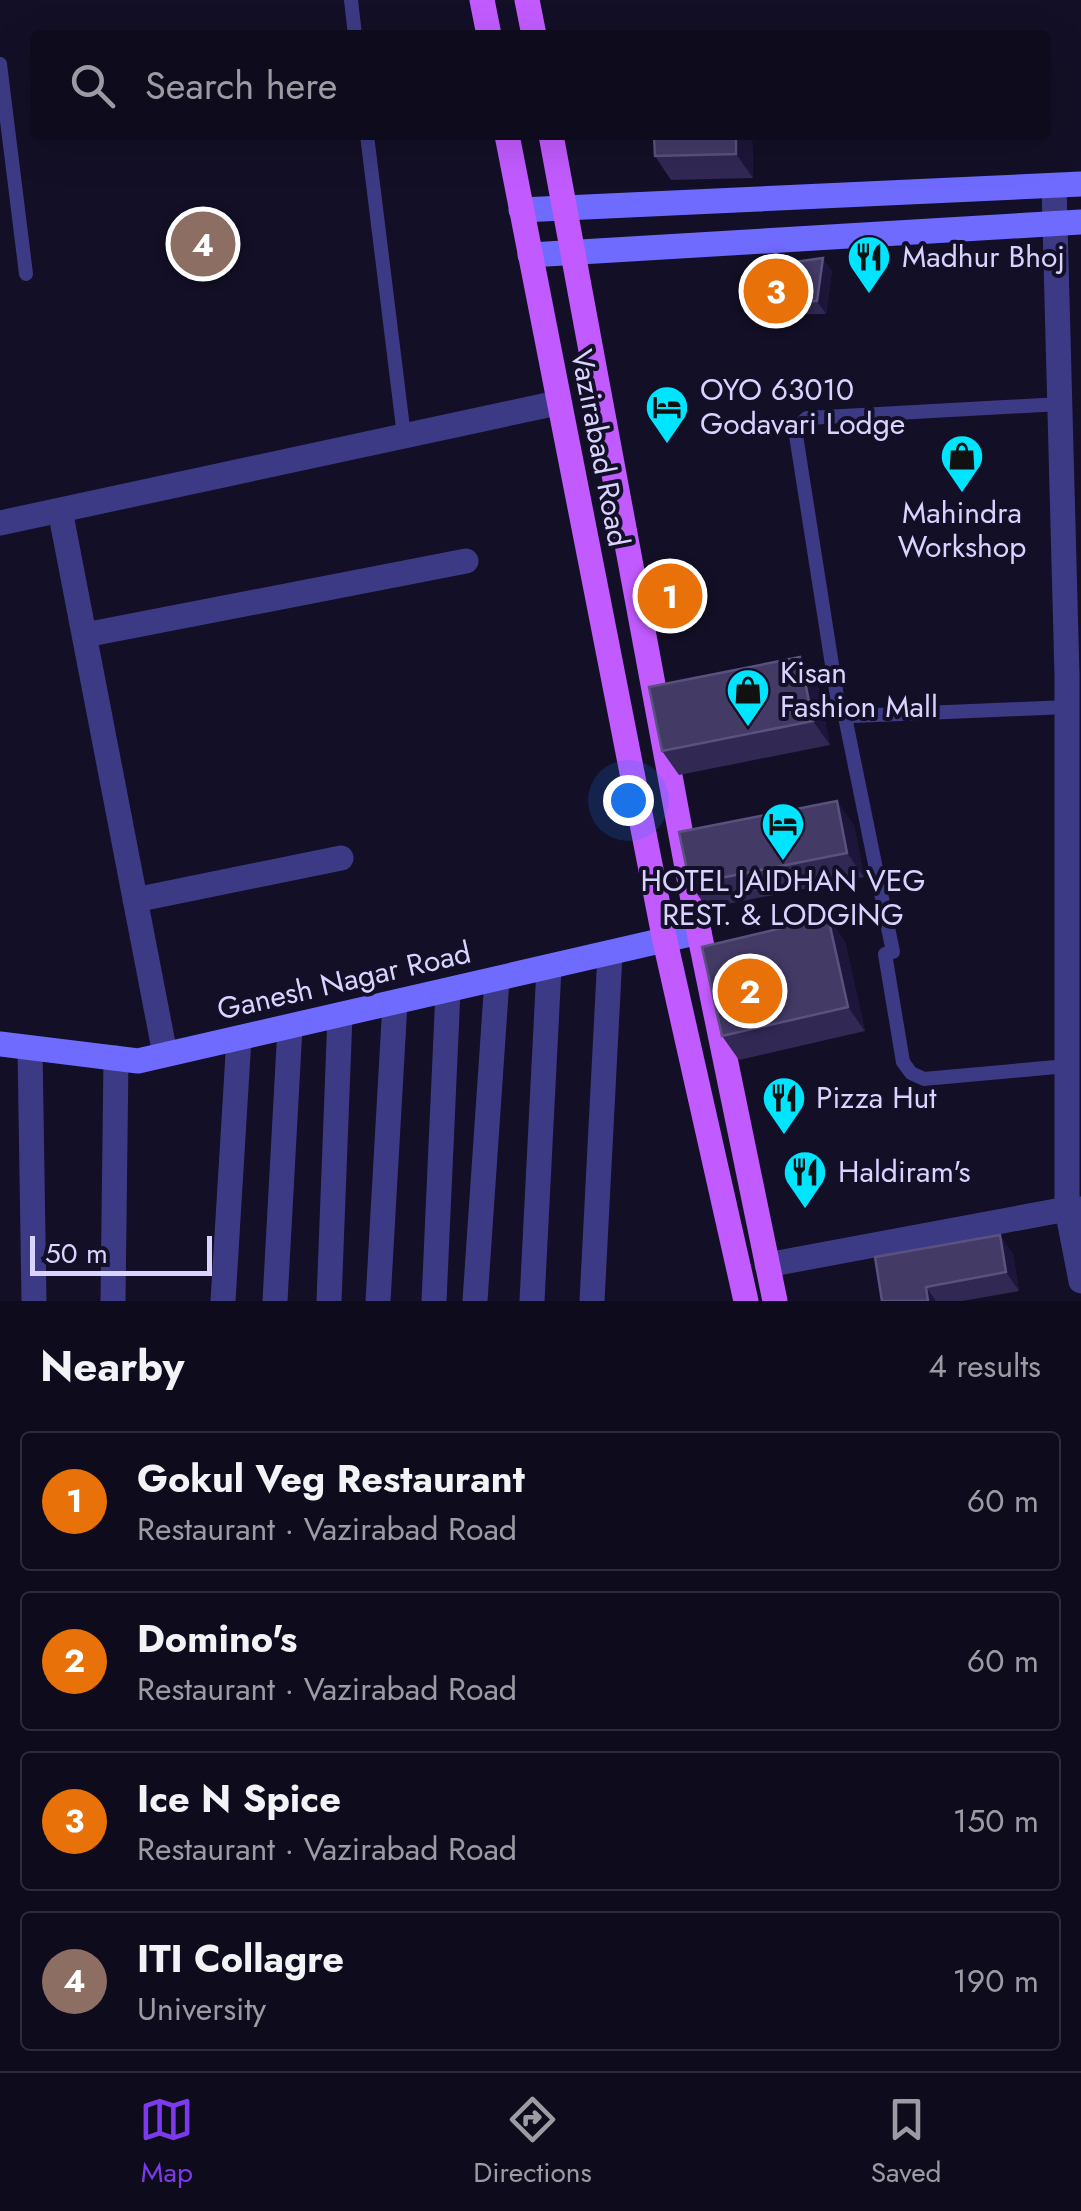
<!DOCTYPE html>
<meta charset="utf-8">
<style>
:root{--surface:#0e0b1c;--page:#171425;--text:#f1f3f6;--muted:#9b9ba3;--line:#2e2b3b;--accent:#7c3aed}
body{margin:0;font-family:Jost,sans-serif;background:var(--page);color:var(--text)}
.scale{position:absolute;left:30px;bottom:25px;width:182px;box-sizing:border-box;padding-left:10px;border:5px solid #d9d4ff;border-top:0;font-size:28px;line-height:35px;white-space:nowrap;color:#d9d4ff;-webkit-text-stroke:8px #130f26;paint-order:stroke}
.you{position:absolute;left:628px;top:800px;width:35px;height:35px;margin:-25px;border:8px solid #fff;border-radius:50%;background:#1a73e8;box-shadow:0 0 0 15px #1a73e833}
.badge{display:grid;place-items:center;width:65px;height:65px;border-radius:50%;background:var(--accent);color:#fff;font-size:32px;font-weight:700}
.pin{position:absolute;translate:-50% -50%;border:5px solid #fff;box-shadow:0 2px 10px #0006}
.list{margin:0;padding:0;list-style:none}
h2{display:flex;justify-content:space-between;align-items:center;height:130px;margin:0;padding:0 40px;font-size:42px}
h2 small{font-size:32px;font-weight:400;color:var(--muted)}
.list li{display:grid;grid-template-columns:65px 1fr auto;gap:30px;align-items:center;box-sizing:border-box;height:140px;margin:0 20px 20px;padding:0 20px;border:2px solid var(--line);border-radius:10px}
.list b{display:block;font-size:38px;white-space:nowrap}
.list p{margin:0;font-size:32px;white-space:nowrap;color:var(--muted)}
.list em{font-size:32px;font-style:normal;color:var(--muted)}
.icon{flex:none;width:55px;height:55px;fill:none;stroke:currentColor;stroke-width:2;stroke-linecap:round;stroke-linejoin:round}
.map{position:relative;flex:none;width:1081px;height:1301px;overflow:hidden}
.search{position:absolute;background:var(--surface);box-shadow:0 10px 40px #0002;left:30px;right:30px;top:30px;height:110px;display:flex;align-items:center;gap:25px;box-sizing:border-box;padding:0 35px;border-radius:10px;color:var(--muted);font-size:38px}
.sheet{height:770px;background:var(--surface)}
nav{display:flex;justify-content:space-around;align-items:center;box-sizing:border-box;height:140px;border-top:2px solid var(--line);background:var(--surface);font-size:28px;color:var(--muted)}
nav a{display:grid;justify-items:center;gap:5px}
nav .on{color:var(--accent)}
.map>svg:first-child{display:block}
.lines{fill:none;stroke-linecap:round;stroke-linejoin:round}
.lane{stroke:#3d3a85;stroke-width:14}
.street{stroke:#3d3a85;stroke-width:25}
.secondary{stroke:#6f6bff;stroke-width:25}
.primary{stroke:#c25bff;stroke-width:25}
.wall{fill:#312854}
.shaded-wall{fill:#1d163a}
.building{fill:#433a66;stroke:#5a527e;stroke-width:2.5}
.labels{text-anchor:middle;stroke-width:8;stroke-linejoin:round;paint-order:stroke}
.poi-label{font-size:30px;fill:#d9d4ff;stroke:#130f26;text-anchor:start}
.street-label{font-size:30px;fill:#d9d4ff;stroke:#130f26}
</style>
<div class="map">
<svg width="1081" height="1301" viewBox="0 0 1081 1301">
<rect width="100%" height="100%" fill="#130f26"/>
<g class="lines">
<path class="lane" d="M351,0L355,35
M0,64L26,274
M367,135L404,436
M1060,404L807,418L795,429L838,703L844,712L853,716L1067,707
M844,712L893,952
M885,954L903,1062L911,1073L924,1079L1067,1066"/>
<path class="street" d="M1054,186L1067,676V1209L1081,1281
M60,510L165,1054
M0,523L557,403
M85,635L466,561
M135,900L341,858
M30,1048L34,1301
M767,1265L1067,1209H1081
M113,1301L116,1058
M223,1301L239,1038
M275,1301L290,1027
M329,1301L340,1015
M378,1301L395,1003
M434,1301L448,991
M475,1301L497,979
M532,1301L549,968
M592,1301L610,954"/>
<path class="secondary" d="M521,210L1081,184
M530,255L1081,222
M0,1044L138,1061L699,932"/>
<path class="primary" d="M482,0L489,35
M527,0L534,35
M507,135L665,941L746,1301
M551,135L699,932L775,1301"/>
</g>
<path class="wall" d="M654,135H752L753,178L671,180L655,156Z
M832,271L826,314H794L785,302Z
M817,681L830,745L679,775L662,751Z
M854,825L864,877L707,908L690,884Z
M828,917L845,942L865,1031L739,1060L722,1036Z
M1013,1254L1019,1291L962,1301H882Z"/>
<path class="shaded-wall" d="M736,135H752L753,178L736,154Z
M823,258L832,271L826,314L817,301Z
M800,657L817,681L830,745L813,721Z
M837,801L854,825L864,877L847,853Z
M828,917L845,942L865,1031L848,1007Z
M1000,1235L1013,1254L1019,1291L1006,1272Z
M926,1287L936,1301H928Z"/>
<path class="building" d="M654,135H736V154L655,156Z
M823,258L817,301L785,302L780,264Z
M800,657L813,721L662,751L649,687Z
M837,801L847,853L690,884L679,832Z
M828,917L848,1007L722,1036L702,947Z
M1000,1235L1006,1272L926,1287L928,1301H882L875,1257Z"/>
<defs>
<g id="restaurant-pin" transform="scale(2.25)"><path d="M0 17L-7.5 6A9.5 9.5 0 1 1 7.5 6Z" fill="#00e5ff" stroke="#130f26"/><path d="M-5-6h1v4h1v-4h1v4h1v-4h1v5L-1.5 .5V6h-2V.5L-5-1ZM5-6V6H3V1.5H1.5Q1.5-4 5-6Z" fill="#111"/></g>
<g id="hotel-pin" transform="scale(2.25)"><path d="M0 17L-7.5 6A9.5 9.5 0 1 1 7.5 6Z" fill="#00e5ff" stroke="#130f26"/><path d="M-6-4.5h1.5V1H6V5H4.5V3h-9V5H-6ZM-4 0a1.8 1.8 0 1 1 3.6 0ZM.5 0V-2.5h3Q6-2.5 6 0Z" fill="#111"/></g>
<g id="shop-pin" transform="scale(2.25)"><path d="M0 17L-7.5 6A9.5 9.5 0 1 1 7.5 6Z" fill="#00e5ff" stroke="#130f26"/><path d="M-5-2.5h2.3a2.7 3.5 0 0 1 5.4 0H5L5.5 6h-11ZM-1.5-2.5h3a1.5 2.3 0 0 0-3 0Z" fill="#111"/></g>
</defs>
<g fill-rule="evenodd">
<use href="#restaurant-pin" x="869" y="257"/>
<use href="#hotel-pin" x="667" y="407"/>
<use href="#shop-pin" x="962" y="456"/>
<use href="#shop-pin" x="748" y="690"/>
<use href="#hotel-pin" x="783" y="824"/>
<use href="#restaurant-pin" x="784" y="1098"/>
<use href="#restaurant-pin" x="805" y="1172"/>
</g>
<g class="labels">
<g class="poi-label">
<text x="902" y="267">Madhur Bhoj</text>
<text x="700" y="400">OYO 63010<tspan x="700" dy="34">Godavari Lodge</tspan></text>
<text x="962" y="523" text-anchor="middle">Mahindra<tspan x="962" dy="34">Workshop</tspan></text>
<text x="780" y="683">Kisan<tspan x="780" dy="34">Fashion Mall</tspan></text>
<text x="783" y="891" text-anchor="middle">HOTEL JAIDHAN VEG<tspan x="783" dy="34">REST. &amp; LODGING</tspan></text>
<text x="816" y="1108">Pizza Hut</text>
<text x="838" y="1182">Haldiram's</text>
</g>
<g class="street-label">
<text transform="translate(600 448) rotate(79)" y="10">Vazirabad Road</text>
<text transform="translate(344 981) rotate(-13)" y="10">Ganesh Nagar Road</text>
</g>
</g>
</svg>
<div class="scale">50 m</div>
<div class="you"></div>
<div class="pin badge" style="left:670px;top:596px;background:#e8710a">1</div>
<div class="pin badge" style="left:750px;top:991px;background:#e8710a">2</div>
<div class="pin badge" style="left:776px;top:291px;background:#e8710a">3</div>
<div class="pin badge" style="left:203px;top:244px;background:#8d6e63">4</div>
<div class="search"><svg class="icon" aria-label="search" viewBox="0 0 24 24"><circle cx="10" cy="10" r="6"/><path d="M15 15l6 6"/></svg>Search here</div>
</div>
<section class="sheet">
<h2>Nearby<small>4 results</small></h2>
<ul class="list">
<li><span class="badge" style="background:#e8710a">1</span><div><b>Gokul Veg Restaurant</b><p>Restaurant · Vazirabad Road</p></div><em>60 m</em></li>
<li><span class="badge" style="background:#e8710a">2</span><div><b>Domino's</b><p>Restaurant · Vazirabad Road</p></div><em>60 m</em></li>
<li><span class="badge" style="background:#e8710a">3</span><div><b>Ice N Spice</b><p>Restaurant · Vazirabad Road</p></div><em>150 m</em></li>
<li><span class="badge" style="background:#8d6e63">4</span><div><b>ITI Collagre</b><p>University</p></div><em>190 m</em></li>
</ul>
</section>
<nav>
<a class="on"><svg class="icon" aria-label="map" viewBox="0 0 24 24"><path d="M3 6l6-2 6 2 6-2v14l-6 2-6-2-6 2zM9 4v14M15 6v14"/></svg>Map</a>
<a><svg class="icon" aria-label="directions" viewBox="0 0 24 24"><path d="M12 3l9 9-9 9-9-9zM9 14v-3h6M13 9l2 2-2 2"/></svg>Directions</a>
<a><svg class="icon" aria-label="saved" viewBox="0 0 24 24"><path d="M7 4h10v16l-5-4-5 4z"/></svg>Saved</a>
</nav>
